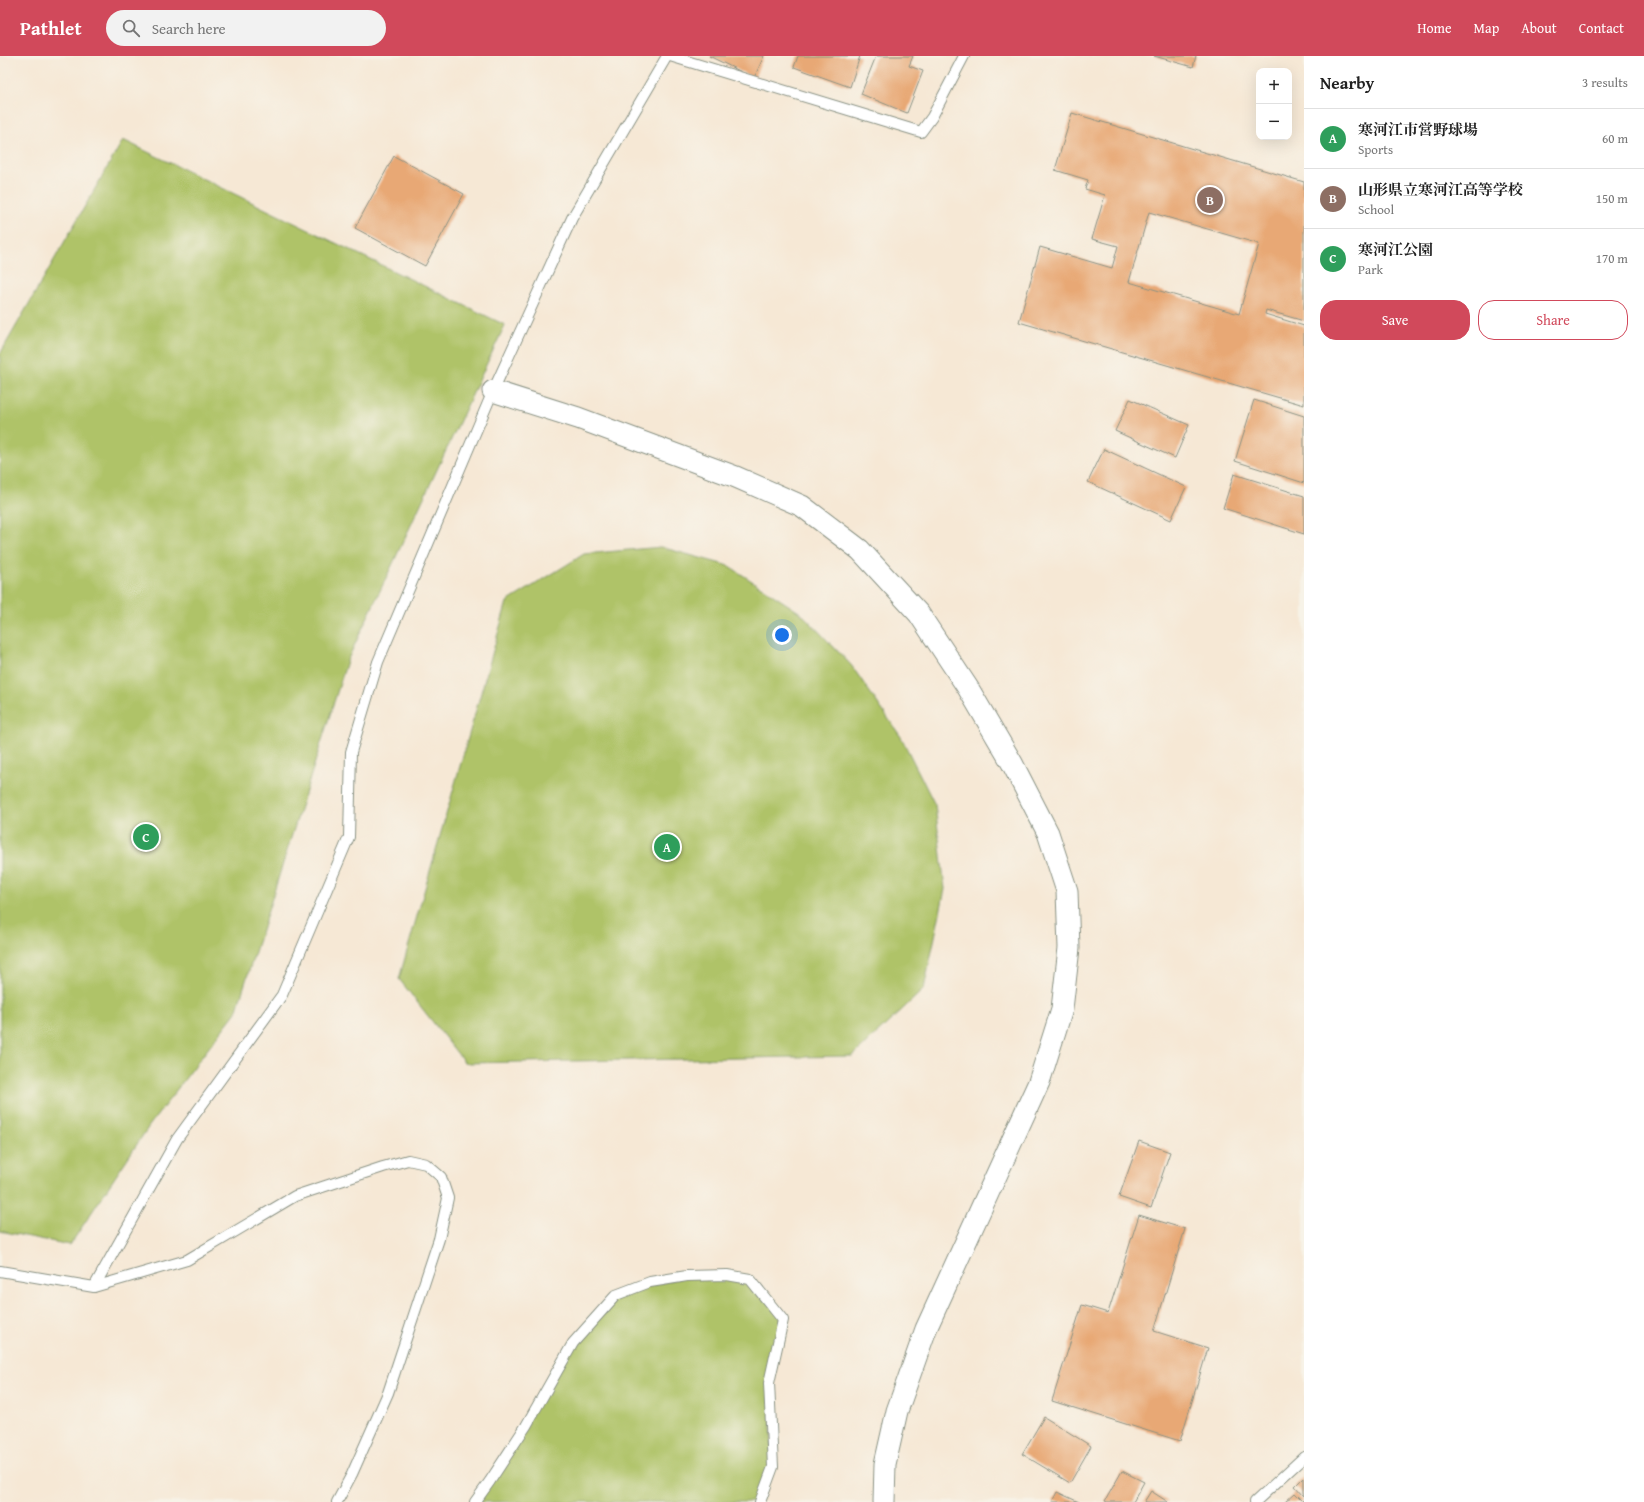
<!DOCTYPE html>
<meta charset="utf-8">
<style>
:root{--surface:#fff;--page:#f2f2f2;--text:#222;--muted:#767676;--line:#e0e0e0;--accent:#d1495b}
body{margin:0;font-family:"Gentium Book Plus","Noto Serif JP",serif;background:var(--page);color:var(--text)}
.controls{position:absolute;right:12px;top:12px;display:grid;overflow:hidden;border-radius:8px;box-shadow:0 4px 16px #0002}
.controls button{width:36px;height:36px;display:grid;place-items:center;padding:0;border:0;border-bottom:1px solid var(--line);background:var(--surface);color:var(--text);font:20px sans-serif}
.you{position:absolute;left:782px;top:579px;width:14px;height:14px;margin:-10px;border:3px solid #fff;border-radius:50%;background:#1a73e8;box-shadow:0 0 0 6px #1a73e833}
.badge{display:grid;place-items:center;width:26px;height:26px;border-radius:50%;background:var(--accent);color:#fff;font-size:13px;font-weight:700}
.pin{position:absolute;translate:-50% -50%;border:2px solid #fff;box-shadow:0 1px 4px #0006}
.list{margin:0;padding:0;list-style:none}
h2{display:flex;justify-content:space-between;align-items:center;height:52px;margin:0;padding:0 16px;font-size:17px}
h2 small{font-size:13px;font-weight:400;color:var(--muted)}
.list li{display:grid;grid-template-columns:26px 1fr auto;gap:12px;align-items:center;box-sizing:border-box;height:60px;padding:0 16px;border-top:1px solid var(--line)}
.list b{display:block;font-size:15px;white-space:nowrap}
.list p{margin:0;font-size:13px;white-space:nowrap;color:var(--muted)}
.list em{font-size:13px;font-style:normal;color:var(--muted)}
.actions{display:flex;gap:8px;padding:12px 16px}
.actions a{flex:1;padding:9px 0;border:1px solid var(--accent);border-radius:16px;text-align:center;font-size:14px;color:var(--accent)}
.actions .main{background:var(--accent);color:#fff}
.icon{flex:none;width:22px;height:22px;fill:none;stroke:currentColor;stroke-width:2;stroke-linecap:round;stroke-linejoin:round}
.map{position:relative;flex:none;width:1304px;height:1446px;overflow:hidden}
header{display:flex;align-items:center;gap:24px;box-sizing:border-box;height:56px;padding:0 20px;background:var(--accent);color:#fff}
header strong{font-size:19px}
nav{display:flex;gap:22px;margin-inline-start:auto;font-size:14px}
.search{width:280px;height:36px;background:var(--page);display:flex;align-items:center;gap:10px;box-sizing:border-box;padding:0 14px;border-radius:22px;color:var(--muted);font-size:15px}
main{display:flex}
aside{flex:1;background:var(--surface)}
.map>svg:first-child{display:block}
.green{fill:#afc368;stroke:#67804e}
.building{fill:#e8a875;fill-rule:evenodd}
.lines{fill:none;stroke-linecap:round;stroke-linejoin:round}
.lane-casing{stroke:#8a9284;stroke-width:12}
.street-casing{stroke:#8a9284;stroke-width:23}
.lane{stroke:#fff;stroke-width:10}
.street{stroke:#fff;stroke-width:21}
</style>
<header>
<strong>Pathlet</strong>
<div class="search"><svg class="icon" aria-label="search" viewBox="0 0 24 24"><circle cx="10" cy="10" r="6"/><path d="M15 15l6 6"/></svg>Search here</div>
<nav><a>Home</a><a>Map</a><a>About</a><a>Contact</a></nav>
</header>
<main>
<div class="map">
<svg width="1304" height="1446" viewBox="0 0 1304 1446">
<rect width="100%" height="100%" fill="#f7f3e8"/>
<filter id="ink" filterUnits="userSpaceOnUse"><feTurbulence type="fractalNoise" baseFrequency=".025" numOctaves="2"/><feDisplacementMap in="SourceGraphic" scale="8" xChannelSelector="R" yChannelSelector="G"/><feConvolveMatrix kernelMatrix="1 2 1 2 8 2 1 2 1" color-interpolation-filters="sRGB"/></filter>
<filter id="wash" filterUnits="userSpaceOnUse"><feTurbulence type="fractalNoise" baseFrequency=".012" numOctaves="4" result="noise"/><feDisplacementMap in="SourceGraphic" scale="16" xChannelSelector="R" yChannelSelector="G"/><feGaussianBlur stdDeviation="0.9" result="paint"/><feColorMatrix in="noise" values="0 0 0 0 0 0 0 0 0 0 0 0 0 0 0 0 0 1.4 0 .05"/><feComposite in="paint" operator="in"/></filter>
<g filter="url(#wash)">
<rect width="100%" height="100%" fill="#f6e8d5"/>
<path class="green" d="M123,84L505,269L347,605L236,956L149,1070L70,1189L0,1175V298Z
M661,491L729,510L802,558L851,609L901,681L935,749L945,833L924,933L853,1000L465,1007L399,923L507,546L584,498Z
M687,1220L750,1223L783,1264L769,1327L773,1411L760,1446H475L573,1287L616,1239Z"/>
<g id="blocks">
<path class="building" d="M709,0H764L754,22Z
M798,0H860L850,31L794,11Z
M876,0H913L909,10L923,15L907,57L861,38Z
M1154,0H1196L1193,11Z
M1072,57L1304,126V265L1266,254L1265,258L1304,270V349L1019,266L1040,191L1112,212L1118,190L1092,183L1105,139L1085,133L1088,124L1055,114ZM1149,156L1259,188L1239,258L1129,226Z
M394,100L464,138L425,210L355,172Z
M1130,343L1189,369L1175,402L1115,375Z
M1254,344L1304,360V427L1235,405Z
M1104,393L1186,431L1171,464L1088,426Z
M1234,418L1304,440V478L1223,452Z
M1139,1085L1170,1096L1151,1152L1119,1141Z
M1139,1159L1185,1173L1154,1275L1208,1292L1180,1385L1052,1345L1082,1249L1108,1257Z
M1044,1361L1091,1390L1070,1427L1022,1398Z
M1122,1415L1144,1426L1133,1446H1107L1105,1445Z
M1304,1421V1440L1295,1430Z
M1151,1435L1168,1446H1144Z
M1057,1436L1079,1446H1052Z
M1295,1437L1304,1446H1285Z"/>
</g>
</g>
<g filter="url(#ink)">
<use href="#blocks" fill-opacity="0" stroke="#8a9284" stroke-width="1"/>
<g class="lines">
<g class="lane-casing">
<path id="lane" d="M670,0L921,76L932,61L964,0
M0,1215L94,1231L177,1083L282,939L349,781L351,696L378,606L493,335L572,162L667,0
M94,1231L187,1204L295,1140L383,1111L408,1104L426,1108L441,1121L448,1142L439,1183L388,1337L352,1418L337,1446
M475,1446L490,1425L526,1370L573,1287L616,1239L650,1226L687,1220L727,1219L750,1223L783,1264L769,1327L773,1411L760,1446
M1255,1446L1304,1401"/>
</g>
<g class="street-casing">
<path id="street" d="M493,335L578,362L736,421L802,450L860,494L919,558L968,632L1012,707L1048,777L1067,835L1069,892L1062,953L1039,1026L926,1273L897,1355L885,1408L884,1446"/>
</g>
<use href="#lane" class="lane"/>
<use href="#street" class="street"/>
</g>
</g>
</svg>
<div class="controls">
<button>+</button>
<button>−</button>
</div>
<div class="you"></div>
<div class="pin badge" style="left:667px;top:791px;background:#2e9e5b">A</div>
<div class="pin badge" style="left:1210px;top:144px;background:#8d6e63">B</div>
<div class="pin badge" style="left:146px;top:781px;background:#2e9e5b">C</div>
</div>
<aside>
<h2>Nearby<small>3 results</small></h2>
<ul class="list">
<li><span class="badge" style="background:#2e9e5b">A</span><div><b>寒河江市営野球場</b><p>Sports</p></div><em>60 m</em></li>
<li><span class="badge" style="background:#8d6e63">B</span><div><b>山形県立寒河江高等学校</b><p>School</p></div><em>150 m</em></li>
<li><span class="badge" style="background:#2e9e5b">C</span><div><b>寒河江公園</b><p>Park</p></div><em>170 m</em></li>
</ul>
<div class="actions"><a class="main">Save</a><a>Share</a></div>
</aside>
</main>
